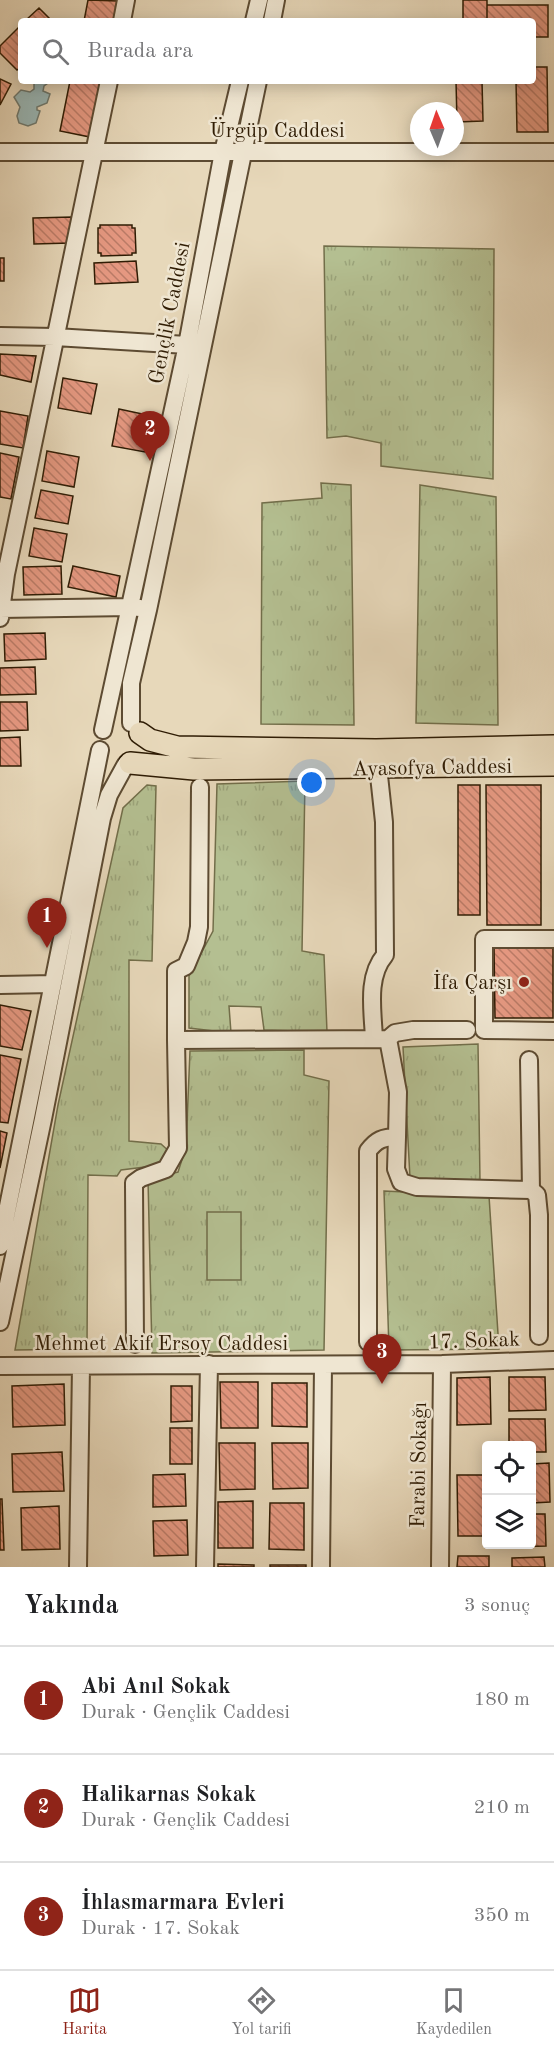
<!DOCTYPE html>
<html lang="tr">
<meta charset="utf-8">
<style>
:root{--surface:#fff;--page:#f6f6f6;--text:#202124;--muted:#757577;--line:#e0e0e0;--accent:#8f2418}
body{margin:0;font-family:"Old Standard TT",serif;background:var(--page);color:var(--text)}
.controls{position:absolute;right:18px;bottom:18px;display:grid;overflow:hidden;border-radius:6px;box-shadow:0 3px 15px #0003}
.controls button{width:54px;height:54px;display:grid;place-items:center;padding:0;border:0;border-bottom:2px solid var(--line);background:var(--surface);color:var(--text);font:30px sans-serif}
.compass{position:absolute;left:410px;top:102px;width:54px;height:54px;border-radius:50%;background:var(--surface);box-shadow:0 3px 15px #0003;rotate:358deg}
.you{position:absolute;left:312px;top:783px;width:21px;height:21px;margin:-15px;border:4px solid #fff;border-radius:50%;background:#1a73e8;box-shadow:0 0 0 9px #1a73e833}
.badge{display:grid;place-items:center;width:39px;height:39px;border-radius:50%;background:var(--accent);color:#fff;font-size:20px;font-weight:700}
.pin{position:absolute;translate:-50% -50px;filter:drop-shadow(0 2px 3px #0008)}
.pin::after{content:'';position:absolute;top:32px;width:21px;height:18px;background:inherit;clip-path:polygon(0 0,100% 0,50% 100%)}
.list{margin:0;padding:0;list-style:none}
h2{display:flex;justify-content:space-between;align-items:center;height:78px;margin:0;padding:0 24px;font-size:26px}
h2 small{font-size:20px;font-weight:400;color:var(--muted)}
.list li{display:grid;grid-template-columns:39px 1fr auto;gap:18px;align-items:center;box-sizing:border-box;height:108px;padding:0 24px;border-top:2px solid var(--line)}
.list b{display:block;font-size:22px;white-space:nowrap}
.list p{margin:0;font-size:20px;white-space:nowrap;color:var(--muted)}
.list em{font-size:20px;font-style:normal;color:var(--muted)}
.icon{flex:none;width:33px;height:33px;fill:none;stroke:currentColor;stroke-width:2;stroke-linecap:round;stroke-linejoin:round}
.map{position:relative;flex:none;width:554px;height:1567px;overflow:hidden}
.search{position:absolute;background:var(--surface);box-shadow:0 3px 15px #0003;left:18px;right:18px;top:18px;height:66px;display:flex;align-items:center;gap:15px;box-sizing:border-box;padding:0 21px;border-radius:6px;color:var(--muted);font-size:22px}
.sheet{height:402px;background:var(--surface)}
nav{display:flex;justify-content:space-around;align-items:center;box-sizing:border-box;height:84px;border-top:2px solid var(--line);background:var(--surface);font-size:16px;color:var(--muted)}
nav a{display:grid;justify-items:center;gap:3px}
nav .on{color:var(--accent)}
.map>svg:first-child{display:block}
.park{fill:url(#park-tufts);stroke:#726e4a;stroke-width:1.5}
.pitch{fill:#b4bf91;stroke:#726e4a;stroke-width:1.5}
.water{fill:#99b8b8;stroke:#6f7a70;stroke-width:1.5}
.building{fill:url(#building-back-hatch);stroke:#2f1c04;stroke-width:1.5}
.lines{fill:none;stroke-linecap:round;stroke-linejoin:round}
.minor-casing{stroke:#5d4b32;stroke-width:20}
.major-casing{stroke:#2f1c04;stroke-width:24}
.minor{stroke:#efe6d2;stroke-width:16}
.major{stroke:#e7d8ba;stroke-width:21}
.poi-dot{fill:#8f2418;stroke:#efe6d2;stroke-width:2}
.labels{text-anchor:middle;stroke-width:5;stroke-linejoin:round;paint-order:stroke}
.street-label{font-size:21px;fill:#2f1c04;stroke:#efe6d2}
.poi-label{font-size:21px;fill:#2f1c04;stroke:#efe6d2;text-anchor:end}
</style>
<div class="map">
<svg width="554" height="1567" viewBox="0 0 554 1567">
<defs>
<pattern id="park-tufts" width="24" height="20" patternUnits="userSpaceOnUse" patternTransform="scale(1.5)"><rect width="24" height="20" fill="#b4bf91"/><path d="M3 7l-1-3M5 7V3M7 7l1-3M15 17l-1-3M17 17v-4M19 17l1-3" fill="none" stroke="#9ba47b"/></pattern>
<pattern id="building-back-hatch" width="6" height="6" patternUnits="userSpaceOnUse" patternTransform="scale(1.5)"><rect width="6" height="6" fill="#e59881"/><path d="M-1 5l2 2M0 0l6 6M5-1l2 2" fill="none" stroke="#ba7b67"/></pattern>
</defs>
<rect width="100%" height="100%" fill="#e7d8ba"/>
<filter id="stains"><feTurbulence type="fractalNoise" baseFrequency=".00333" numOctaves="4"/><feColorMatrix values="0 0 0 0 .2 0 0 0 0 .09 0 0 0 0 .02 0 0 0 .5 -.17"/></filter>
<radialGradient id="worn" r=".72"><stop offset=".6" stop-color="#630" stop-opacity="0"/><stop offset="1" stop-color="#630" stop-opacity=".3"/></radialGradient>
<path class="park" d="M324,246L494,249L493,479L381,466V443L346,436L327,438Z
M321,483L351,485L354,725L261,724L262,503L322,498Z
M420,485L496,497L498,725L416,723Z
M305,781L302,951L324,955L327,1032L264,1030L261,1007L229,1006L231,1033L189,1028V976L213,931L217,784Z
M147,785L156,786L152,961L129,960V1141L161,1144L171,1153L161,1165L121,1170L117,1176L88,1175L87,1349L15,1350L58,1105L123,808Z
M478,1044L480,1181L410,1178L403,1047Z
M304,1050V1075L329,1081L324,1350L152,1353L148,1179L178,1172L186,1147L190,1051Z
M384,1191L489,1196L499,1349L389,1350Z"/>
<path class="pitch" d="M207,1212H241V1280H207Z"/>
<path class="water" d="M34,81H51L44,86L43,91L50,94L47,103L37,107V110L40,111L36,123L28,126L19,123L17,116L20,107L14,97L21,90L30,92L34,89Z"/>
<path class="building" d="M88,0L118,1L114,21H84Z
M463,0H487V21H463Z
M487,5H548V37H533V21H487Z
M39,8L52,21H25Z
M21,25V67L17,70L0,53V46Z
M533,67H547L548,132H517L516,81H533Z
M0,79L11,84L0,105Z
M70,81H101L90,137L60,131Z
M456,81H482L483,121L457,122Z
M72,217L73,235L70,243L34,244L33,218Z
M100,225H132V228H135L136,253H132V255L101,256V253H98V228H100Z
M0,258H4V281H0Z
M136,261L138,282L95,284L94,263Z
M0,354L36,356L31,382L0,375Z
M63,378L97,384L91,414L58,408Z
M119,409L152,416L145,452L112,446Z
M0,411L28,416L23,448L0,444Z
M47,451L79,457L74,487L42,481Z
M0,453L19,457L11,499L0,497Z
M41,490L73,496L68,524L35,518Z
M34,528L67,534L62,562L29,556Z
M61,566L62,594L24,595L23,567Z
M73,566L120,576L116,597L68,587Z
M45,633L46,659L5,661L4,634Z
M35,667L36,694L0,695V668Z
M0,702H27L28,730L0,731Z
M20,737L21,766H0V738Z
M458,785H480V915H458Z
M486,785H541V925H487Z
M494,946H553V1018H495Z
M0,1005L31,1011L22,1050L0,1046Z
M0,1055L21,1059L8,1123L0,1122Z
M0,1131L7,1133L0,1168Z
M490,1377L491,1424L457,1425V1378Z
M509,1377H545L546,1410L509,1411Z
M220,1382H258V1428H221Z
M272,1383H307V1427L272,1426Z
M64,1384L65,1425L13,1427L12,1386Z
M171,1386H192V1421L171,1422Z
M509,1419H545L546,1452H532V1446H509Z
M170,1428H192V1464H170Z
M219,1443H255V1489L220,1490Z
M272,1443H308V1488L273,1489Z
M62,1452L64,1491L13,1492L12,1454Z
M549,1463L550,1502L532,1503V1464Z
M185,1474L186,1506L153,1507V1475Z
M457,1475H485L486,1536H458Z
M0,1499H2L4,1550H0Z
M253,1501V1548H218V1502Z
M270,1503H304V1550L269,1549Z
M59,1506L60,1549L22,1550L21,1508Z
M532,1514H545L546,1546L510,1547V1544H532Z
M187,1520L188,1555L154,1556L153,1521Z
M458,1556H489V1567H457Z
M544,1557L545,1567H512V1558Z
M218,1564L254,1565V1567H218Z
M270,1565H306V1567H270Z"/>
<g class="lines">
<g class="minor-casing">
<path id="minor" d="M122,21L126,0
M254,21L259,0
M272,21L276,0
M0,152H554
M0,336L55,337L187,345
M0,609L130,607L140,608
M0,618L6,574L109,81
M131,723V683L148,610L258,81
M103,730L187,345L223,152L240,81
M554,939H484V1030L554,1031
M0,985L53,984
M374,1039C373,1012 366,977 385,955L384,822L377,757
M176,1040V971L186,966L196,942L199,927L200,787
M397,1137L396,1169L401,1182L417,1187L531,1190L529,1060
M531,1190L537,1195L539,1215V1336
M0,1246L100,750
M0,1322L43,1119L102,818L109,795L126,764
M368,1342V1151C376,1140 383,1137 397,1137L398,1092L388,1039
M135,1344L134,1183L141,1178L166,1169L178,1148L176,1040L388,1039L395,1033L413,1030H467
M0,1366L442,1364L554,1360
M78,1567L81,1366
M205,1567L209,1364
M321,1567L323,1365
M440,1567L442,1364"/>
</g>
<g class="major-casing">
<path id="major" d="M140,733L150,740L177,747L376,750L554,746
M130,763L194,769L554,765"/>
</g>
<use href="#minor" class="minor"/>
<use href="#major" class="major"/>
</g>
<circle class="poi-dot" cx="524" cy="982" r="6"/>
<g class="labels">
<g class="street-label">
<text x="277" y="137">Ürgüp Caddesi</text>
<text transform="translate(169 313) rotate(-79)" y="7">Gençlik Caddesi</text>
<text transform="translate(432 767) rotate(-1)" y="7">Ayasofya Caddesi</text>
<text transform="translate(474 1340) rotate(-2)" y="7">17. Sokak</text>
<text x="161" y="1350">Mehmet Akif Ersoy Caddesi</text>
<text transform="translate(418 1465) rotate(-89)" y="7">Farabi Sokağı</text>
</g>
<g class="poi-label">
<text x="512" y="989">İfa Çarşı</text>
</g>
</g>
<rect width="100%" height="100%" filter="url(#stains)"/>
<rect width="100%" height="100%" fill="url(#worn)"/>
</svg>
<div class="controls">
<button><svg class="icon" aria-label="locate" viewBox="0 0 24 24"><circle cx="12" cy="12" r="6"/><path d="M12 2v4M12 18v4M2 12h4M18 12h4"/></svg></button>
<button><svg class="icon" aria-label="layers" viewBox="0 0 24 24"><path d="M12 4l9 5-9 5-9-5zM3 14l9 5 9-5"/></svg></button>
</div>
<svg class="compass" viewBox="-18 -18 36 36"><path d="M0-13l5 13h-10z" fill="#e53935"/><path d="M0 13l5-13h-10z" fill="#757577"/></svg>
<div class="you"></div>
<div class="pin badge" style="left:47px;top:948px">1</div>
<div class="pin badge" style="left:150px;top:461px">2</div>
<div class="pin badge" style="left:382px;top:1384px">3</div>
<div class="search"><svg class="icon" aria-label="search" viewBox="0 0 24 24"><circle cx="10" cy="10" r="6"/><path d="M15 15l6 6"/></svg>Burada ara</div>
</div>
<section class="sheet">
<h2>Yakında<small>3 sonuç</small></h2>
<ul class="list">
<li><span class="badge">1</span><div><b>Abi Anıl Sokak</b><p>Durak · Gençlik Caddesi</p></div><em>180 m</em></li>
<li><span class="badge">2</span><div><b>Halikarnas Sokak</b><p>Durak · Gençlik Caddesi</p></div><em>210 m</em></li>
<li><span class="badge">3</span><div><b>İhlasmarmara Evleri</b><p>Durak · 17. Sokak</p></div><em>350 m</em></li>
</ul>
</section>
<nav>
<a class="on"><svg class="icon" aria-label="map" viewBox="0 0 24 24"><path d="M3 6l6-2 6 2 6-2v14l-6 2-6-2-6 2zM9 4v14M15 6v14"/></svg>Harita</a>
<a><svg class="icon" aria-label="directions" viewBox="0 0 24 24"><path d="M12 3l9 9-9 9-9-9zM9 14v-3h6M13 9l2 2-2 2"/></svg>Yol tarifi</a>
<a><svg class="icon" aria-label="saved" viewBox="0 0 24 24"><path d="M7 4h10v16l-5-4-5 4z"/></svg>Kaydedilen</a>
</nav>
